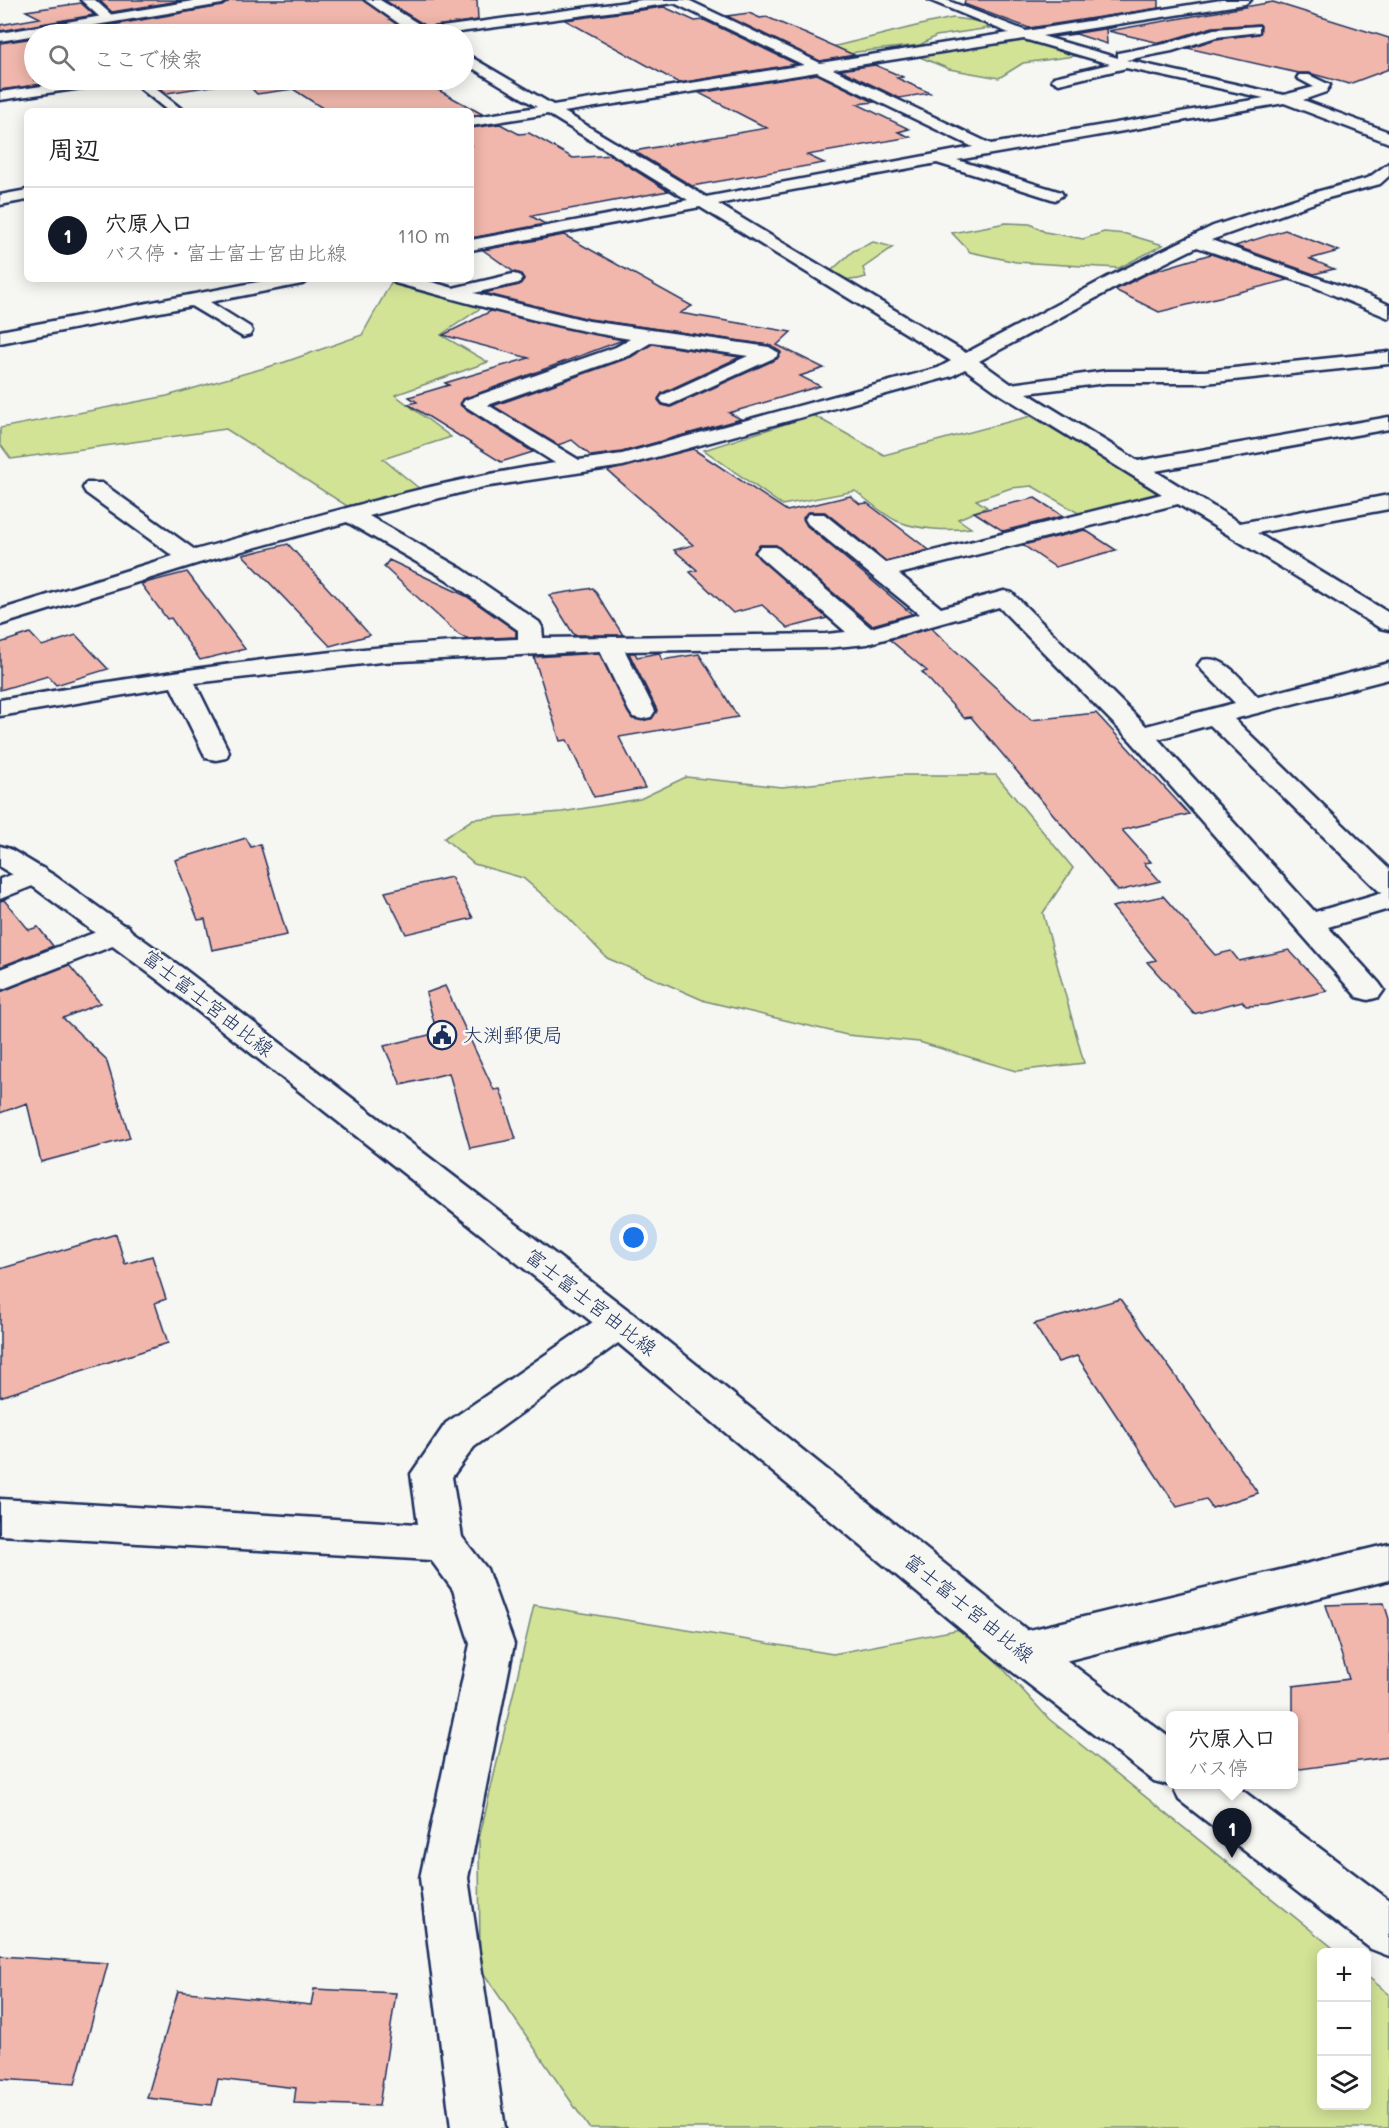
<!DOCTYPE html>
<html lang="ja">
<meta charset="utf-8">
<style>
:root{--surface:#fff;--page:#f6f6f6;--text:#202124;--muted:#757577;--line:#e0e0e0;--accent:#111827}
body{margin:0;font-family:Mali,"Klee One",sans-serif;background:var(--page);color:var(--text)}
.controls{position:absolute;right:18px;bottom:18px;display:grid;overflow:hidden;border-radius:9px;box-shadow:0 3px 15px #0003}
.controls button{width:54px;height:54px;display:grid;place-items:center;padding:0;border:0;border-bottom:2px solid var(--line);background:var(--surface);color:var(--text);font:30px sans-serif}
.you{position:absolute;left:634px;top:1238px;width:21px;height:21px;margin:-15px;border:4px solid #fff;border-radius:50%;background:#1a73e8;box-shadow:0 0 0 9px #1a73e833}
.badge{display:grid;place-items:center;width:39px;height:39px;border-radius:50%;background:var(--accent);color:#fff;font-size:20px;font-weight:700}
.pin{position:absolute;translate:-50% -50px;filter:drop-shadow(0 2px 3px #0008)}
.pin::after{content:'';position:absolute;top:32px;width:21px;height:18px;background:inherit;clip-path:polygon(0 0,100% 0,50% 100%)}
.popup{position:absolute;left:1166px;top:1711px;width:132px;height:78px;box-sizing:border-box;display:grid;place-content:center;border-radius:9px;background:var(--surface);filter:drop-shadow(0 2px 4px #0005);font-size:20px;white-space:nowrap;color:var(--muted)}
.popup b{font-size:22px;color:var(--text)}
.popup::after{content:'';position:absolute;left:50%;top:100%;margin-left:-12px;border:12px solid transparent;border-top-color:var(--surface)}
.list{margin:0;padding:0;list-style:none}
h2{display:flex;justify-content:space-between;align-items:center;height:78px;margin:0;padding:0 24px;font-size:26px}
h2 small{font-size:20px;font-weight:400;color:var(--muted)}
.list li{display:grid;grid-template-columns:39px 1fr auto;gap:18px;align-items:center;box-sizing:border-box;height:96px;padding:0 24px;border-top:2px solid var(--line)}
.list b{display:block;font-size:22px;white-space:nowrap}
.list p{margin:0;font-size:20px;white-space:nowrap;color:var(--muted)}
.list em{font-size:20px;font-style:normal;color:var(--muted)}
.icon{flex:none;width:33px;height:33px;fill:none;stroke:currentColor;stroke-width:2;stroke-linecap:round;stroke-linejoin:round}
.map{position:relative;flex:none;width:1389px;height:2128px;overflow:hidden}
.search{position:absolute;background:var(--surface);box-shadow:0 3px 15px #0003;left:24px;top:24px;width:450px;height:66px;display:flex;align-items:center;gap:15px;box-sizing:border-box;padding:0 21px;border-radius:33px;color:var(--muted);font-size:22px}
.panel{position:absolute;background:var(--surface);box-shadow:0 3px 15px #0003;left:24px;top:108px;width:450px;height:174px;border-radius:9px}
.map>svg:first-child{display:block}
.green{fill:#d2e396;stroke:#76897a;stroke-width:1.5}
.building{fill:#f1b7ac;stroke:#1b2f5e;stroke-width:1.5}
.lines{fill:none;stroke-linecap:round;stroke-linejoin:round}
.minor-casing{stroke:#1b2f5e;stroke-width:5}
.major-casing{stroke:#1b2f5e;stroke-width:5}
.minor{fill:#f6f6f2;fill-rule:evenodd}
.major{fill:#f6f6f2;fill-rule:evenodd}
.labels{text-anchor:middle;stroke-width:5;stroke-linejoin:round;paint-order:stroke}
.street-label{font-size:20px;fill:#1b2f5e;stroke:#f6f6f2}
.poi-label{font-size:20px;fill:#1b2f5e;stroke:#f6f6f2;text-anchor:start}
</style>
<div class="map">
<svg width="1389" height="2128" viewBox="0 0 1389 2128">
<rect width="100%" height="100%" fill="#f6f6f2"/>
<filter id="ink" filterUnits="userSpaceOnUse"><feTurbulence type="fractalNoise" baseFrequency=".0167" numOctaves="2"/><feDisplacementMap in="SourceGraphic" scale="12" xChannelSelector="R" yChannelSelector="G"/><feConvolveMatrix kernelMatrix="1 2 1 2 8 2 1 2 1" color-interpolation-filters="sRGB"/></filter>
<g filter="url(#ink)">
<path class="green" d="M953,18L983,22L990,28L936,36L920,45L856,52L847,56L826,48C869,39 910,26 953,18Z
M1029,38L1075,56L1023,63L999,78L949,69L915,55Z
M1006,223L1030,224L1045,232L1083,239L1104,232L1126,234L1163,245L1119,268L1082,266L1016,262L970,252L952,233Z
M873,242L893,247L863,268L866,277C851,282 843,280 831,271L853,251Z
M392,281L482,307L441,335L488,362L395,395L451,437L383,459L420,489L347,506L226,429L11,459L0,444V428L167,396L285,362L362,335Z
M813,415L884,455L1031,416L1166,495L1080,514L1032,486L1011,488L976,500L987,507L958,519L971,528C949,531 918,530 897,521C882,514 868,500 855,491L782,505L704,450Z
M898,775H996L1073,868L1043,913L1084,1063L1016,1071L919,1042L847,1035L705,1001L607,958L566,915L523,878L474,864L444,838L473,819L562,812L640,799L686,777L782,787Z
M534,1605L833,1654L966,1628L1049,1719L1338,1952H1322V2106H1366L1367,1976L1389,1994V2128H589L480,1968L479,1839Z"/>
<path class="building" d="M108,0H185L112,12L100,1Z
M230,0H363L407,32L390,34H87L83,30L222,6Z
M384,0H477L478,20L428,27Z
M965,0H1159V8L1029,28L964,4Z
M1273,2L1389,38V69L1349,84L1309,73H1298L1187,48L1216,39L1259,34L1261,26L1259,24L1213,27L1160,43L1108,31Z
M81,3L94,15L0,31V25L40,18L26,11Z
M664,7L695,21L704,20L796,64L679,83L565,20Z
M749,13L760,18L767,17L854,55L820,61L727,16Z
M1116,27L1106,29L1107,44L1076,34L1053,37Z
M34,38V80H72L0,90V43Z
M875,65L903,77L897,78L930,93L899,98L841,70Z
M817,74L874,102L857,104L909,129L898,132L910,137L807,155L824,163L692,186L634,151L767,128L699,93Z
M148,80H420L482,114L471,116V111H327L293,89L257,94L244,81L167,93Z
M500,124L519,134L529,133L573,158L611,155L668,191L531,216L545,224L471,238V128Z
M1285,230L1339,251L1310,259L1334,269L1314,274L1235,246Z
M564,235L692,306L680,313L791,332L777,345L824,368L800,376L820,386L729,413L741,419L622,452L591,456L572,440L558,445L493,406L631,357L652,344L740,357L662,393L658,400L662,405L671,407L777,359L781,353L769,345L589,319L484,293L519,285L524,279L521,274L514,272L483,250Z
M1211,254L1288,280L1159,312L1115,290L1151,272Z
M491,311L623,340L463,399L461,406L533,452L501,462L408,404L417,402L409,397L449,385L445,383L529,358L443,335Z
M693,449L787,511L850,496L860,504L867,503L929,550L886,561L825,512H808L803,518L807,526L912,614L872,625L776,545H760L754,553L827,618L788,628L762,605L733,613L690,572L697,570L674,550L693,545L608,471Z
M1035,498L1063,516L1003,531L974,512Z
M1085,530L1116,550L1055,567L1023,545Z
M288,544L370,635L330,646L243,555Z
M389,560L466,596L516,631V637L467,639L459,635L384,567Z
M187,572L245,649L200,660L171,618L167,619L141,584Z
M593,588L623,635H574L549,595Z
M931,628L1031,720L1096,713L1189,814L1122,830L1151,862L1144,863L1160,881L1118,891L971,717L964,718L922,672L927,671L890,640Z
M30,633L42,646L76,635L108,669L56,685L48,676L0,690V643Z
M599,653L633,719H651L657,710L629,653H635L637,657L659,653L662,660L699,654L738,717L619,737L645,788L594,797L567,740L560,741L534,657Z
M246,838L251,847L260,844L287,935L212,950L205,919L198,920L175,860Z
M451,877L473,918L406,934L385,892Z
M1163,896L1215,955L1231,951L1239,961L1289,950L1327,991L1267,1005L1246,1006L1242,1001L1194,1014L1147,962L1156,960L1112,907Z
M4,900L29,930L38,927L53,946L0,967V901Z
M69,965L100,1003L63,1018L106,1059L130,1138L41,1162L27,1103L0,1113V992Z
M445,986L494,1090L500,1089L516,1139L470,1148L449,1073L401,1085L384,1046L437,1033L426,993Z
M116,1234L125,1264L152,1256L166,1299L155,1303L168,1343L0,1397V1269Z
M1120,1299L1185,1389L1258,1493L1212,1508L1206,1499L1177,1507L1077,1356L1058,1362L1034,1324Z
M1384,1603L1389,1619V1757L1293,1770V1686L1349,1679L1326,1605Z
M0,1956L108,1963L75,2084L0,2079Z
M314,1989L396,1993L379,2106L294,2103L296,2088L218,2079L212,2105L147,2098L178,1991L311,2005Z"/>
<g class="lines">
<g class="minor-casing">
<path id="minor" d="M81,0H95L115,18L109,22L104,21Z
M365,0H380L427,29L642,0H688L820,63L1009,33L929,0H946L1026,31L1221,0H1251L1245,4L1042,36L1118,58V53L1165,44L1214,29L1259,26V32L1216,37L1172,51L1126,60L1284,95L1314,87L1297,78L1299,75H1309L1330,85L1326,92L1303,100L1389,132V143L1284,103L957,160L1061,192L1063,195L1055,200L937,163L718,204L966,353L1108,277L1213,226L1316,192L1368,178L1389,163V176L1380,184L1328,198L1211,240L1372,297L1389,305V318L1312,286L1197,247L1120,285L979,361L1011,384L1106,371H1205L1389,352V364L1205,383H1106L1027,393L1138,461L1389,417V429L1155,471L1240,523L1389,495V509L1257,533L1389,613V630L1380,628L1178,504L899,574L941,608L1004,591L1012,593L1146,726L1235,703L1202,670L1198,665L1202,660C1225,654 1243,682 1258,697L1389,663V679L1234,719L1389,869V909L1328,927L1379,983L1384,990L1379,997L1368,1000L1357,997L1131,741L999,607L867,644L826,648L625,651L655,711L651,717L642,719L633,717L629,711L600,651L381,662L195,683L229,752L226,758L216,760L206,758L203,752L171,687L0,716V700C172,670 344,645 518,639V630L446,579L347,522L199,563L0,625V610L173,556L86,493L83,488L86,483H102L195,550C314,517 432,481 555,463L462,404L465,400L616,347L630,339C550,327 473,304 395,283L392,279H421L453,288L513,274L519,275L522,279L519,283L474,293L589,321L769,347L779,353L776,357L670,405L663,403L660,399L663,395L748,356L652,342L630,355L488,405L579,460L622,454L938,368L951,361L700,207L471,250V240L688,200L548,114L471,126V118L537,107L464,63V53L553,105L804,65L674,3L445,34H414ZM1024,39L1110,64L1054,77L1052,80L1059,84L1126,68L1264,98L991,144L833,69ZM817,72L973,147L706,197L564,112ZM965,369L1000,394L1162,494L885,563L824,514H808L805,519L808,524L919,614L871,628L776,547H760L756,552L760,557L846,632L826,634L543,638L542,627L539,622L462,569L369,516L483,487L623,466L952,376ZM1210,725L1379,891L1383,892L1315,912L1158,739Z
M68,22L85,34H71L62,26Z
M84,80H116L109,84L0,100V92Z
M130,80H145L184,111H168Z
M27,190V200L0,205V195Z
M274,279H311L302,284L210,302L250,327L252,331L250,335L243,337L191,306L0,343V331Z
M35,866L45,869L50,875L45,881L0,899V879Z
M117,924L128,926L132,933L128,940L0,990V969Z
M619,1308L632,1313L638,1323L632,1333L474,1447L452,1477L462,1537L487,1569L514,1644L468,1878L505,2128H451L420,1878L470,1644L453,1590L431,1560L0,1535V1499L418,1524L411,1474L446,1423L606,1313Z
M1389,1544V1580L1021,1672L1005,1666L999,1652L1005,1638L1021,1632Z"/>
</g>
<g class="major-casing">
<path id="major" d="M199,0H228L222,4L0,41V33Z
M0,846L10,849L55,876L184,969L632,1313L1037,1638L1170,1738V1784H1234L1389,1900V1956L1371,1949L1179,1800L1173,1786L1154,1781L1005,1666L606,1333L162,983L35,888L0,867Z"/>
</g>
<use href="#minor" class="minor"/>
<use href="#major" class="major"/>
</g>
</g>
<defs>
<g id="civic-ring" transform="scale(1.5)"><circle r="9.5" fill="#f6f6f2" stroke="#1b2f5e" stroke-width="1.5"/><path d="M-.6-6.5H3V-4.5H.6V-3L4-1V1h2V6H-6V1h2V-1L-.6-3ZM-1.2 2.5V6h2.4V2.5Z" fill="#1b2f5e"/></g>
</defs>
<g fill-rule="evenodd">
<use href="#civic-ring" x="442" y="1035"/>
</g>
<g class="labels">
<g class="street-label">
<text transform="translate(208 1003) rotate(38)" y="7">富士富士宮由比線</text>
<text transform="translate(591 1302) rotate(38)" y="7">富士富士宮由比線</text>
<text transform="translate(969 1608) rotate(39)" y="7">富士富士宮由比線</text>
</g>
<g class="poi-label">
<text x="463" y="1042">大渕郵便局</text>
</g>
</g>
</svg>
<div class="controls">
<button>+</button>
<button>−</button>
<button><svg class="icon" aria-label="layers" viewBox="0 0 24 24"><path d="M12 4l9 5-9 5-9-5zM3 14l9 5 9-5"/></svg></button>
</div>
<div class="you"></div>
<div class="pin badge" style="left:1232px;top:1858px">1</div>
<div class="popup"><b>穴原入口</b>バス停</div>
<div class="search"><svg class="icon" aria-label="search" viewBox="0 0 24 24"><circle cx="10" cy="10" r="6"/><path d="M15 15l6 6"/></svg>ここで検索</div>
<section class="panel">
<h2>周辺<small></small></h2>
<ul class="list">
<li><span class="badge">1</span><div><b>穴原入口</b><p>バス停 · 富士富士宮由比線</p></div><em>110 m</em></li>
</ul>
</section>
</div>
